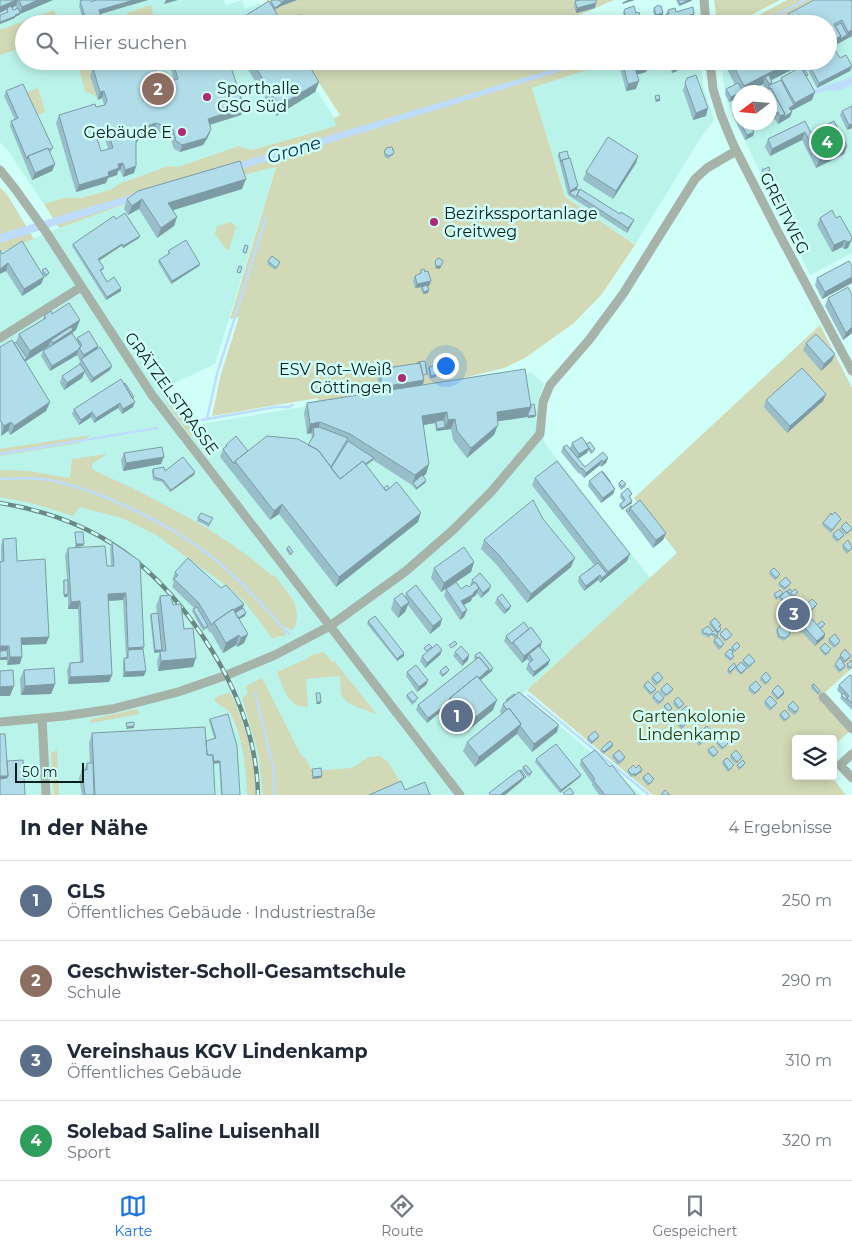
<!DOCTYPE html>
<html lang="de">
<meta charset="utf-8">
<style>
:root{--surface:#fff;--page:#f2f2f3;--text:#1f2937;--muted:#747a83;--line:#e0e1e3;--accent:#1a73e8}
body{margin:0;font-family:Montserrat,sans-serif;background:var(--page);color:var(--text)}
.controls{position:absolute;right:15px;bottom:15px;display:grid;overflow:hidden;border-radius:5px;box-shadow:0 2px 12px #0003}
.controls button{width:45px;height:45px;display:grid;place-items:center;padding:0;border:0;border-bottom:1px solid var(--line);background:var(--surface);color:var(--text);font:25px sans-serif}
.compass{position:absolute;left:732px;top:85px;width:45px;height:45px;border-radius:50%;background:var(--surface);box-shadow:0 2px 12px #0003;rotate:254deg}
.scale{position:absolute;left:15px;bottom:12px;width:69px;box-sizing:border-box;padding-left:5px;border:2px solid #0d1f1d;border-top:0;font-size:14px;line-height:18px;white-space:nowrap;color:#0d1f1d;-webkit-text-stroke:4px #cffff7;paint-order:stroke}
.you{position:absolute;left:445px;top:365px;width:18px;height:18px;margin:-12px;border:4px solid #fff;border-radius:50%;background:#1a73e8;box-shadow:0 0 0 8px #1a73e833}
.badge{display:grid;place-items:center;width:32px;height:32px;border-radius:50%;background:var(--accent);color:#fff;font-size:16px;font-weight:700}
.pin{position:absolute;translate:-50% -50%;border:2px solid #fff;box-shadow:0 1px 5px #0006}
.list{margin:0;padding:0;list-style:none}
h2{display:flex;justify-content:space-between;align-items:center;height:65px;margin:0;padding:0 20px;font-size:21px}
h2 small{font-size:16px;font-weight:400;color:var(--muted)}
.list li{display:grid;grid-template-columns:32px 1fr auto;gap:15px;align-items:center;box-sizing:border-box;height:80px;padding:0 20px;border-top:1px solid var(--line)}
.list b{display:block;font-size:19px;white-space:nowrap}
.list p{margin:0;font-size:16px;white-space:nowrap;color:var(--muted)}
.list em{font-size:16px;font-style:normal;color:var(--muted)}
.icon{flex:none;width:28px;height:28px;fill:none;stroke:currentColor;stroke-width:2;stroke-linecap:round;stroke-linejoin:round}
.map{position:relative;flex:none;width:852px;height:795px;overflow:hidden}
.search{position:absolute;background:var(--surface);box-shadow:0 2px 12px #0003;left:15px;right:15px;top:15px;height:55px;display:flex;align-items:center;gap:12px;box-sizing:border-box;padding:0 18px;border-radius:28px;color:var(--muted);font-size:19px}
.sheet{height:385px;background:var(--surface)}
nav{display:flex;justify-content:space-around;align-items:center;box-sizing:border-box;height:70px;border-top:1px solid var(--line);background:var(--surface);font-size:14px;color:var(--muted)}
nav a{display:grid;justify-items:center;gap:2px}
nav .on{color:var(--accent)}
.map>svg:first-child{display:block}
.built{fill:#baf3ea;fill-rule:evenodd}
.green{fill:#d1d9b6}
.water{fill:#bedcfb}
.lines{fill:none;stroke-linecap:round;stroke-linejoin:round}
.stream{stroke:#bedcfb;stroke-width:2.5}
.minor{stroke:#a6b3a8;stroke-width:9}
.rail-casing{stroke:#698985;stroke-width:4.5}
.rail{stroke:#cffff7;stroke-width:2.5;stroke-dasharray:8;stroke-linecap:butt}
.wall{fill:#98bec9;fill-rule:evenodd}
.shaded-wall{fill:#7c9ba4}
.building{fill:#b1ddea;stroke:#7c9ba4;fill-rule:evenodd}
.poi-dot{fill:#ac2a76;stroke:#cffff7;stroke-width:2}
.labels{text-anchor:middle;stroke-width:5;stroke-linejoin:round;paint-order:stroke}
.poi-label{font-size:16px;fill:#0d1f1d;stroke:#cffff7;text-anchor:start}
.street-label{font-size:16px;fill:#0d1f1d;stroke:#cffff7}
.park-label{font-size:16px;fill:#313708;stroke:#cffff7}
.water-label{font-size:18px;font-style:italic;fill:#002a50;stroke:#cffff7}
</style>
<div class="map">
<svg width="852" height="795" viewBox="0 0 852 795">
<rect width="100%" height="100%" fill="#cffff7"/>
<path class="built" d="M0,0H224L226,5L242,0L245,9L258,4L263,5L275,24H24V61H298L334,118L337,126L250,150L238,146L178,167L168,166L164,169L159,170L119,184L110,190L81,198H64L44,204L8,151L0,142Z
M822,0H852V253L810,275L732,114L725,94L721,61H828V24H777ZM740,92H770V122H740Z
M614,61H700L704,89L714,120L700,139L635,245L565,197L532,88Z
M276,166L215,364L164,388L194,431L193,429L201,424L380,394L459,384L531,372L544,384L538,401L536,421L546,445L650,578L522,694L642,795H0V252L59,228L134,201Z"/>
<path class="green" d="M266,0H614L579,15L582,24H281Z
M714,0H780L734,24H717Z
M787,0H822L777,24H742Z
M151,5L156,24H130L127,13Z
M54,10L59,24H24V47L0,55V30Z
M84,61L94,64L99,61H135L90,76L97,97L85,91L80,73V65Z
M305,61H614L532,88L565,197L635,245L602,294L574,323L525,358L504,368L422,388L319,402L318,398L212,416L221,374L239,317L230,319L276,167L134,201L59,228L44,204L64,198H81L110,190L119,184L168,166L178,167L238,146L251,150L336,126L334,118L340,115Z
M38,88L45,112L33,117L23,94Z
M0,187L8,196L34,239L0,252Z
M231,222L236,227L229,249L227,250L215,234L217,226Z
M820,325L852,388V668L820,697L851,730L833,746V739H796V776H831L846,795H653L527,690L677,553L634,498Z
M164,400L193,429L198,437H192L189,434Z
M91,435L79,443L0,456V449Z
M107,454L92,464V469C109,478 127,485 144,494C189,517 233,541 272,576L274,575C286,591 304,607 294,628L291,630L286,627L283,628L286,636H279L273,639L244,601L231,589L156,535L122,518L80,507L73,516L32,503L0,497V470L28,471L70,478L72,459Z
M324,652L332,662L334,661L376,713L375,714C364,708 344,706 341,693C340,687 341,681 340,676L306,679L308,707C286,707 284,688 277,672L309,658V656Z
M262,678L301,755L306,759L312,771L352,768L369,757L380,756L388,762L402,785L378,795H263L259,757L242,697L248,694L246,686Z
M230,692C246,725 255,758 256,795H247C246,768 243,738 231,714C227,707 217,706 214,698Z
M137,709L140,714L91,723L90,722L92,719Z
M57,750L59,795H54L51,753Z"/>
<path class="water" d="M580,61H594L342,139L134,201L0,243V234L26,226Z
M803,71L814,90L852,77V85L838,91C829,87 819,93 810,96Z"/>
<g class="lines">
<path class="stream" d="M760,24L805,0
M207,419L276,407H289L292,405
M196,421L207,419L217,374L266,218
M0,454L157,428
M0,479C16,478 34,477 49,480C105,491 183,530 225,568C248,588 268,611 289,634
M255,693L273,766L274,795
M528,695L649,795"/>
<path class="minor" d="M704,0L706,24
M710,61L713,89L721,115L733,144L778,232L852,371
M0,170L16,190L46,232L152,395L460,795
M0,338L81,287
M823,697L852,729
M42,718L46,795
M0,722L64,716L112,709L178,692L227,675L275,655L330,626L406,571L453,530L491,492L540,434L543,402L550,385L589,340L623,294L695,179L707,168L736,151
M852,754L840,765L852,778"/>
<g class="rail-casing">
<path id="rail" d="M0,503C98,519 159,566 211,649C239,694 257,741 258,795"/>
</g>
<use href="#rail" class="rail"/>
</g>
<path class="wall" d="M0,0H53L20,14L19,15L15,17V18L0,24V15L7,12ZM16,6V8L13,10L12,8Z
M93,0H148L100,14L103,24H84L79,6L80,1L91,2L93,1Z
M273,0H297L281,6L274,10L270,3Z
M676,0H692L691,1L679,6Z
M852,0V36L828,49V24H780L786,21L788,14Z
M575,1L595,8L576,13L574,6Z
M654,8L663,15L655,17L653,11Z
M668,10L676,12L694,14L693,19L674,24H658L657,22L658,19L665,18Z
M624,11L642,24H626L623,13Z
M243,61H306L319,82L315,92L276,116Z
M620,61H648L649,65L646,72L637,74L636,89L626,91L619,64Z
M668,61H686L687,62L685,67L678,68L677,71L672,73Z
M723,61H796L793,69L771,80L772,82V85L781,80V78H807L812,100L791,111L792,112L790,117L778,124L775,119L766,90L763,84L747,92H740V97L729,102L725,94L726,89L735,85Z
M173,62L244,107L241,115L210,125L211,129L208,137L203,145L180,152L174,149L170,137L154,130L144,133L136,143V166L134,173L123,177L120,170L118,171L117,175L108,178L106,183L76,192L56,123L59,115L104,105L102,98L98,100L90,76L93,68L155,82L154,83L155,86L174,80L171,69ZM104,135L108,149L101,151L97,137Z
M808,63L852,66L850,71L817,88L807,68Z
M687,78L706,116L693,120L683,90Z
M6,91L53,148L50,153L55,164L52,171L32,180L10,126L11,121L15,120L4,96Z
M740,106V122H768L754,130L753,136L745,140L732,114L733,109Z
M842,111L852,128L847,130L840,115Z
M805,121L811,133L847,146L844,154L816,168L802,140L770,156L765,147L768,139Z
M385,150L394,153L393,155L388,159L384,156Z
M559,153L578,186L577,189L620,214L634,220L632,224L627,233L568,195L558,156Z
M638,156L636,163L613,199L583,180L586,172Z
M242,189L173,210L177,217L174,226L157,238L139,209L128,215L124,209L127,199Z
M840,216L848,248L844,249L842,247L832,252L817,225L820,218H836Z
M116,219L140,236L139,238L123,248L121,246L99,261L104,268L103,270L101,271L107,282L121,291L106,300L72,246L73,244Z
M168,251L200,264L199,266L171,284L158,262L159,260L168,254Z
M2,254L44,277L41,284L22,296L6,271Z
M268,261L279,265L275,270L267,264Z
M852,266V283L822,299L815,285L817,278Z
M42,270L49,273L48,275L45,278L42,273Z
M421,270L425,272L431,281L429,286H427L428,293L423,294L421,289L422,287L415,288L413,281L415,276L419,274Z
M828,298L852,333L843,340L825,306Z
M52,314L76,330L72,333L77,340V338L97,348L110,370L91,383L84,372L82,378L64,390L60,383L62,376L80,365L79,364L80,361L77,355L50,371L41,356L43,351L49,348L48,347L25,362L50,402L46,411L10,435L8,431L1,436L0,347L14,343L16,342L19,334L43,320L44,316Z
M806,343L832,361L821,371L803,350Z
M429,367L436,375V377L430,378L428,369Z
M380,369L426,377H424L423,385L530,405L535,417L528,418L527,417L498,421L494,435L467,458L453,440L451,429L436,431L435,423L423,425L429,464L426,474L423,476L426,480L425,483L416,490L412,485L373,460L366,465L384,488L418,522L336,587L279,514L270,520L220,457L223,449L225,448L226,445L248,451L308,445L312,438L311,433L307,434L304,413L307,403L379,392L377,376Z
M826,394L823,401L787,433L764,407L766,400Z
M133,399V407L122,414L118,408L94,423L91,417L79,425L72,414L74,409Z
M572,443L586,444L594,451L591,454L588,450L587,453L578,459L585,467L608,458L606,463L601,467L600,465L584,478L580,473L579,474L561,452L563,447L570,448Z
M124,453L161,464L123,471L121,460Z
M153,469L165,471L194,475L170,492L162,482L153,480L152,471Z
M535,478L630,554L627,561L600,583L598,580L584,591L578,582L579,577L594,565L532,485Z
M589,481H610V482L615,489L613,494L601,503L588,486Z
M619,483L626,484L625,487L621,490L618,485Z
M621,494H632L630,497L632,501V503L622,510L619,506L620,504L623,501L620,497Z
M631,506L666,533L663,540L653,548L626,512V510Z
M198,518H213L209,527L197,521Z
M841,519L840,521L831,533L822,525L823,523Z
M841,527L852,528L851,531L846,535L840,529Z
M833,534L844,535L843,537L837,542L832,537Z
M3,539L17,561L49,637L46,644L22,645L20,664L7,665V660H0V561H1V546Z
M484,540L571,567L527,603L496,564L481,549Z
M112,542L143,649L144,676L123,677V663L124,658H126L123,600L108,601L112,675L109,682L68,684L67,670L70,663L80,662L78,609H68V597H64L63,582L64,580H67L65,555L68,548L107,566H111L110,549Z
M843,545L851,550L847,554L842,548Z
M287,548L293,552L292,554L290,556L286,550Z
M474,562L471,572L441,592L431,578L434,568Z
M770,571L779,577L775,580L769,574Z
M175,572L243,608L245,616L239,619L244,643L237,647L236,645L223,653L211,632L210,633L207,628L203,631L192,611L193,609L194,608L172,587L174,581L172,580Z
M472,580L489,591L481,598L477,593L476,595L472,598L471,601L464,605L467,610L464,617L460,620L444,596L446,589H461L469,587L471,586L470,585Z
M779,583L790,585L784,591L778,585Z
M787,591L798,592L797,594L793,599L803,607L804,606L817,604L816,606L809,614L811,616L809,619L817,625L824,626L821,629L825,634L824,638L815,646L802,632L800,633L798,631V628L780,607L782,602L779,599L780,597L776,600L774,597V594L783,593L782,595L787,592Z
M406,593L442,619L440,626L430,634L408,605L405,612L398,618L391,609L394,599L405,597Z
M160,596L173,605L184,629L193,667L158,671L157,661L160,652L154,653L150,616L151,614L157,613L156,606Z
M497,598L511,606L509,610L504,614L495,603Z
M368,621L404,653V656L397,661L367,624Z
M710,622L721,625L720,627L721,631L718,634V637L723,646L719,650L713,643L714,640L716,639L711,635L708,638L705,635L704,636L701,633L702,630L713,632L715,631L709,625Z
M777,629L790,634V636L784,641L778,638L776,632Z
M720,634L731,637L725,642L720,636Z
M506,636L540,648L548,665L533,677L526,669L528,664L530,663L527,659L522,663L504,641Z
M829,639L840,643L834,648L828,642Z
M740,646L739,648L733,653L732,655L733,659L730,661L724,656L725,654L731,650L732,647Z
M820,648L830,652L825,656L820,650Z
M442,650L440,655L425,668L420,661L422,656Z
M455,652L469,655L468,660L462,666L453,656Z
M475,655L492,671L480,680L493,710L466,732L446,708L427,723L416,710L418,705L475,660L474,658Z
M840,655L850,658L844,663L845,668L839,673L834,666L839,658Z
M743,660L755,661L754,663L748,669L742,662Z
M852,660V668L849,670L846,667L847,664Z
M736,666L735,668L730,675L727,672L728,669Z
M736,667L746,670L741,675L735,669Z
M24,670L55,684L51,694L21,695L20,679Z
M440,671L448,672L442,677L439,673Z
M407,672L428,680L426,685L417,692L406,676Z
M852,675V710L840,698L842,695L837,690L839,685Z
M652,677L663,678L662,680L656,686L651,680Z
M761,677L770,681L765,685L760,680Z
M644,685L656,689L655,692L650,695L643,687Z
M812,685L820,691L819,694L818,695L811,688Z
M749,687H761L760,690L754,695L748,690Z
M661,689H673L672,692L665,697L660,691Z
M772,691L784,692V694L777,700L771,693Z
M407,695L417,701L412,705L406,697Z
M653,696L664,698L663,701L658,705L652,698Z
M506,700L557,732L532,752L517,734L475,767L463,751L467,742L502,714L500,712L503,704L506,702Z
M674,701L684,704L683,706L678,710L673,704Z
M765,701L777,703L776,705L770,711L764,704Z
M664,706L672,708V710L668,714L663,709Z
M686,706L694,717L689,722L683,714L678,720L676,717L677,715Z
M788,706L799,711L794,715L787,709Z
M780,714L790,716L789,718L784,722L779,716Z
M210,719L240,795H221L219,763L213,764L215,795H82L79,778L82,770H84L87,763H90L89,743L92,733L206,741L214,738L209,721Z
M677,721H688L687,724L681,729L676,723Z
M702,730H710V732L704,737L701,733Z
M599,736L598,738L591,744L587,740L588,737Z
M694,737L704,742L699,746L693,739Z
M717,742L728,743L727,745L722,750L716,744Z
M613,744L612,747L603,754L600,751L601,749Z
M708,750L718,752L717,754L713,758L707,752Z
M613,755L625,757L624,760L618,765L612,757Z
M731,755L742,757L741,759L736,764L730,758Z
M536,759L581,775L580,777L560,793L535,762Z
M581,760L610,767L636,795H599L592,785V783L580,765Z
M723,761L733,768L728,772L722,764Z
M737,765H745L739,770L737,767Z
M523,767L532,772L531,775L528,777L522,769Z
M636,768L642,770L641,772L634,777L633,776L631,777L627,772L628,770Z
M643,777L653,781L648,786L642,779Z"/>
<path class="shaded-wall" d="M16,0H18L16,6L8,10L7,8L6,10L0,13V7Z
M38,0H53L20,14L19,15L15,17V18L0,24V22L20,13L22,7Z
M134,0H148L97,15L99,10Z
M166,0H178L164,4Z
M286,0H297L281,6L283,1Z
M628,0H635L622,4L623,2Z
M689,0H692L691,1L679,6L680,4Z
M282,3L281,6L274,10L275,8Z
M596,3L595,8L576,13L577,8Z
M663,13V15L655,17L656,15Z
M694,14L693,19L674,24H667L668,21Z
M852,30V36L828,49V43L841,36L847,35L848,32Z
M792,61H796L793,69L768,82L765,77L763,84L747,92H740L743,91L744,86Z
M687,62L685,67L678,68L677,71L672,73L673,68L678,64Z
M649,65L646,72L633,76L635,68Z
M852,66L850,71L817,88L819,83Z
M157,75L155,82L149,84L152,77Z
M639,81L636,89L626,91L628,84Z
M319,82L315,92L276,116L279,106Z
M104,91L102,98L98,100L100,92Z
M815,92L812,100L787,113L789,108L794,105L795,103Z
M740,93V97L729,102L731,97Z
M660,99V101L655,102L656,100Z
M244,107L241,115L205,126L208,119Z
M708,108L706,116L693,120L696,113Z
M778,112L775,119L770,122V116Z
M792,112L790,117L778,124L780,116L785,114Z
M757,122H768L750,132L753,125Z
M156,123L154,130L144,133L134,146L136,139L147,126Z
M852,124V128L847,130L849,125Z
M107,128L104,135L93,139L95,132Z
M211,129L208,137L203,145L180,152L182,145Z
M754,132L753,136L745,140L747,135Z
M805,132L802,140L770,156L772,149Z
M847,146L844,154L816,168L819,160Z
M638,156L636,163L613,199L616,191Z
M123,163L120,170L118,171L117,175L108,178L106,183L76,192L79,185L108,172L118,164Z
M55,164L52,171L32,180L35,173Z
M136,166L134,173L123,177L125,170Z
M770,170L769,173L763,176L764,173Z
M246,179L242,189L164,213L168,203Z
M578,186L576,191L569,193L570,191Z
M142,199L139,209L128,215L132,206Z
M177,217L174,226L157,238L161,228Z
M634,220L632,224L627,233L628,228Z
M140,236L139,238L123,248V246Z
M845,240L842,247L832,252L834,245Z
M851,241L848,248L844,249L846,242Z
M122,244L121,246L97,262L98,259Z
M8,263L6,271L0,274V269Z
M200,264L199,266L171,284L172,281Z
M436,266H441L440,269L435,268Z
M44,277L41,284L22,296L24,289Z
M852,277V283L822,299L825,292Z
M431,281L429,286L415,288L417,284Z
M121,288V291L106,300L107,297Z
M429,290L428,293L423,294L424,292Z
M80,320L76,330L73,332L71,338L50,351L53,343L51,340L48,347L19,365L20,363L27,358L30,351Z
M852,327V333L843,340L846,333Z
M98,346L96,353L82,360L84,355Z
M78,350L77,355L50,371L52,366Z
M835,354L832,361L821,371L824,364Z
M112,366L110,370L91,383L93,378Z
M85,371L82,378L64,390L67,383Z
M436,375V377L430,378L431,376Z
M424,380L422,388L380,394L382,387Z
M826,394L823,401L787,433L790,426Z
M50,402L46,411L10,435L14,426Z
M135,402L133,407L122,414L123,409Z
M120,403L118,408L94,423L96,418Z
M531,407L527,417L494,422L497,412Z
M92,412L91,417L79,425L81,420Z
M447,412L443,422L436,421L435,423L418,426L422,416Z
M536,415L535,417L528,418V416Z
M455,419L451,429L444,430L448,420Z
M11,422L8,431L1,436L4,426Z
M320,422L317,432L313,428L311,433L307,434L310,424Z
M498,425L494,435L467,458L471,448Z
M445,427L444,430L436,431L437,429Z
M589,448L587,453L577,459L579,454Z
M164,457L161,464L123,471L126,463Z
M374,458L373,460L336,489Z
M608,458L606,463L601,467L603,462Z
M602,460L600,465L584,478L586,473Z
M429,464L426,474L414,484L413,483L415,475Z
M195,472L194,475L170,492L171,490Z
M426,480L425,483L416,490L417,488Z
M615,489L613,494L601,503L603,498Z
M632,501V503L622,510L623,508Z
M282,504L279,514L270,520L274,511Z
M421,513L418,522L336,587L339,577Z
M666,533L663,540L653,548L656,540Z
M76,544H84L83,546L75,547Z
M630,554L627,561L600,583L602,578L607,574L608,572Z
M575,558L571,567L527,603L531,594Z
M474,562L471,572L441,592L444,583Z
M600,575L598,580L584,591L586,586Z
M491,586L489,591L481,598L483,593Z
M479,588L476,595L472,598L471,601L458,608L461,601Z
M126,593L123,600L105,601L108,594Z
M68,594L67,597H64V595Z
M80,601L78,609H68L71,602Z
M409,602L405,612L398,618L401,608Z
M244,604L242,611L222,617Z
M817,604L816,606L808,614L809,612Z
M511,606L509,610L504,614L506,610Z
M467,610L464,617L460,620L462,613Z
M246,613L245,616L232,623L233,621Z
M442,619L440,626L430,634L433,626Z
M248,634L244,643L237,647L241,638Z
M825,634L824,638L815,646L817,641Z
M239,635L236,645L223,653L226,643Z
M49,637L46,644L19,645L21,638Z
M542,642L540,649L529,654L527,659L522,663L524,656Z
M0,646H9L6,653H0Z
M144,647L141,654L128,650V648Z
M155,650H162V652L154,653Z
M442,650L440,655L425,668L427,663Z
M404,653V656L397,661V659Z
M469,655L468,660L462,666L463,661Z
M851,656L850,658L844,663L845,661Z
M8,657L7,660H0V658Z
M10,657H22L20,664L7,665Z
M196,658L193,667L158,671L161,661Z
M550,660L548,665L533,677L534,672Z
M493,668L492,671L453,702L451,700L489,669Z
M449,670L448,672L442,677L443,675Z
M146,671L144,676L123,677L125,672Z
M112,675L109,682L68,684L70,677Z
M428,680L426,685L417,692L419,687Z
M55,684L51,694L21,695L25,686Z
M14,686L10,696H0V687Z
M784,692V694L777,700L778,698Z
M497,700L493,710L466,732L469,722Z
M317,702H321L320,704H316Z
M448,703L446,707L427,723L428,718Z
M521,724L517,734L475,767L479,757Z
M559,725L557,732L532,752L534,744Z
M134,726V728L126,729L127,727Z
M599,736L598,738L591,744L592,742Z
M613,744L612,747L603,754L604,752Z
M220,761L219,763L203,765L204,762Z
M642,770L641,772L634,777L635,775Z
M581,775L580,777L560,793L561,790Z
M0,776H8L4,785L0,786Z
M322,776L321,778L312,779L313,777Z
M524,777L522,781L505,795H500Z"/>
<path class="building" d="M0,0H16L0,7Z
M19,0H38L22,7Z
M83,0H91V2L96,0H134L99,10L103,24H87L80,1Z
M273,0H279L282,3L275,8L271,1Z
M580,0H596V3L577,8L575,1Z
M678,0H689L680,4Z
M814,0H852V30L848,32L842,20L834,24L841,36L828,43V24H793L788,14Z
M269,1L283,24H232Z
M658,5L659,6H661L663,13L656,15L654,8Z
M11,6L13,10L18,8L20,13L15,15L16,16L0,22V15L8,12L7,8Z
M634,6L636,13L639,12L642,23L628,24L624,11L625,9Z
M693,7L694,14L668,21L666,14H669L668,10L675,8L676,12Z
M302,15L304,24H291L293,16Z
M665,18L666,22L659,24L658,19Z
M776,19L778,24H767Z
M581,20L582,24H572V22Z
M787,20L789,24H780Z
M841,23L847,35L840,39L841,36L835,26Z
M835,50L840,58L846,55L852,66L819,83L808,63L812,61H828V53Z
M115,61H153L157,75L152,77L155,86L178,79L173,62L176,61H229L244,107L208,119L211,129L206,138L182,145L176,141L173,129L156,123L147,126L136,139V166L125,170L123,163L118,164L119,168L108,172L109,176L79,185L59,115L95,104L96,107L105,105L107,100L104,91L100,92L93,68ZM107,128L113,148L101,151L95,132Z
M252,61H306L319,82L279,106Z
M622,61H648L649,65L635,68L639,81L628,84Z
M671,61H686L687,62L678,64L679,66L673,68Z
M731,61H792L744,86Z
M801,67L815,92L795,103L781,78Z
M805,70L808,75L806,76L803,71Z
M696,75L708,108L696,113L685,83L687,78Z
M769,75L772,82L769,84L765,77Z
M781,80L794,105L789,108L792,112L784,117L785,114L771,88H769L768,86Z
M738,83L743,91L731,97L726,89Z
M23,84L53,148L49,150L48,148L28,156L27,159L11,121L18,118L6,91Z
M771,88L785,114L780,116L778,112L770,116V92H762Z
M659,95L660,99L656,100L655,96Z
M740,106V121L733,109Z
M852,106V124L849,125L842,111Z
M805,121L811,133L834,121L847,146L819,160L805,132L772,149L768,139Z
M740,122H749L754,132L747,135Z
M608,137L638,156L616,191L586,172Z
M392,147L394,153L389,156L384,153L386,148Z
M48,148L55,164L35,173L28,156Z
M567,151L569,158L562,160L561,162L559,153Z
M570,158L578,186L570,191L562,160Z
M240,161L246,179L168,203L177,217L161,228L142,199L132,206L127,199L138,191Z
M769,167L770,170L764,173L762,170Z
M577,189L579,191L576,197L569,193Z
M580,189L620,214L621,212L634,220L628,228L577,195Z
M832,210L836,218L840,216L852,237L851,241L846,242L845,240L834,245L820,218Z
M125,213L140,236L123,246L122,244L98,259L104,268L100,270L107,282L114,277L121,288L107,297L73,244L114,216L116,219Z
M186,240L200,264L172,281L159,260L170,253L168,251Z
M22,241L44,277L24,289L8,263L0,269V250L2,254Z
M245,245L248,246L246,253L243,252Z
M272,256L280,262L276,268L268,261Z
M439,258L443,261L441,266H436L435,261Z
M849,261L852,266V277L825,292L817,278Z
M239,266L242,267L240,273L237,272Z
M46,268L49,273L46,275L42,270Z
M424,269L425,272L428,271L431,281L417,284L415,276L421,273V270Z
M427,285L429,290L424,292L422,287Z
M848,287L852,295V327L846,333L828,298Z
M69,303L80,320L30,351L19,334L46,318L44,316L51,311L52,314Z
M71,327L73,330L53,343L51,340Z
M89,331L98,346L84,355L79,348L82,345L77,338Z
M72,333L81,347L79,348L78,350L52,366L43,351Z
M816,334L835,354L824,364L806,343Z
M12,340L50,402L14,426L11,422L4,426L0,420V347Z
M16,342L27,358L24,360L14,343Z
M100,347L112,366L93,378L81,359Z
M425,361L427,374L423,375L420,363H418V362Z
M420,363L424,380L382,387L380,369Z
M80,364L85,371L67,383L62,376Z
M435,366L436,375L431,376L429,367Z
M802,368L826,394L790,426L766,400Z
M525,369L531,407L497,412L498,425L471,448L457,431L455,419L448,420L447,412L422,416L429,464L415,475L350,434L320,422L310,424L307,403Z
M121,379L135,402L123,409L120,403L96,418L92,412L81,420L74,409Z
M125,383L134,397L132,398L124,384Z
M534,404L536,415L528,416V414L531,407L530,405Z
M444,420L445,427L437,429L436,421Z
M319,427L348,438L331,467L318,450L308,445L314,435L313,428Z
M236,436L248,451L235,461L234,464L223,449L227,446L226,445Z
M267,436L298,439L318,450L340,479L363,461L386,491L397,482L421,513L339,577L282,504L274,511L235,461Z
M582,437L589,448L579,454L572,443Z
M348,441L374,458L365,464L363,461L340,479L331,468Z
M590,442L595,449L592,452L586,444Z
M567,445L585,467L603,452L608,458L603,462L602,460L586,473L582,468L581,469L563,447Z
M162,447L164,457L126,463L124,453Z
M183,457L195,472L171,490L163,480L154,477L153,469L164,467L165,471Z
M557,461L630,554L608,572L535,478Z
M602,471L615,489L603,498L589,481Z
M602,472H603L610,481V482Z
M422,475L426,480L417,488L413,483Z
M622,480L626,484L622,487L619,483Z
M387,485L389,488L386,491L384,488Z
M628,488L632,494L629,496L632,501L623,508L620,504L625,500L621,494Z
M533,500L543,519L575,558L531,594L499,555L484,540Z
M640,500L666,533L656,540L630,508Z
M631,506H632L630,508L629,512L626,510Z
M835,512L841,519L832,530L823,523L831,513L832,515Z
M201,513L213,518L209,524L198,518Z
M846,522L852,528L847,533L841,527Z
M839,529L844,535L838,540L833,534Z
M75,532H83L84,544H76Z
M16,538L17,561L45,559L49,637L21,638L22,657H10L9,646H0V562L4,561L3,539Z
M848,540L852,548L848,551L843,545Z
M112,542L140,561L144,647L128,648L126,593L108,594L112,675L70,677V663L83,662L80,601L71,602L68,548L105,546L107,566H114Z
M289,546L293,552L291,554L287,548Z
M464,547L474,562L444,583L434,568Z
M188,558L221,588L226,585L244,604L233,610V609L214,622L212,625L198,602L174,579L178,575L175,572Z
M598,563L607,574L602,578L600,575L586,586L579,577Z
M774,568L780,574L776,578L770,571Z
M480,573L491,586L483,593L475,582L474,583L472,580Z
M786,577L791,583L785,588L779,583Z
M64,580H68V594L64,595Z
M456,582L461,589L467,585L469,587L475,582L479,588L473,593L474,594L461,601L467,610L462,613L446,589Z
M416,585L442,619L433,626L406,593Z
M790,589L792,592L791,593L795,589L798,592L794,596L787,591Z
M780,590L783,593L777,598L774,594Z
M786,591L793,599L791,601L787,597L784,600L780,597Z
M402,593L409,602L401,608L394,599Z
M502,594L511,606L506,610L497,598Z
M171,595L173,605L181,604L184,629L193,628L196,658L161,661L160,651H166L160,596Z
M787,597L791,601L795,598L811,616L800,625V623L782,602Z
M812,599L817,604L809,612L804,606Z
M197,607L208,626L204,628L193,609Z
M243,608L246,613L238,618L235,613Z
M233,609L248,634L241,638L239,635L226,643L214,622Z
M158,613L162,650H155L151,614Z
M375,616L404,653L397,659L368,621Z
M715,618L721,625L719,626L721,629L718,632L710,622Z
M809,619L811,621L804,627L803,629L801,631L799,628Z
M812,619L825,634L817,641L804,627Z
M822,621L825,624L820,628L817,625Z
M524,622L529,629L513,642L512,644L506,636Z
M783,624L789,627L790,634L785,638L779,636L777,629Z
M708,626L713,632L715,630L718,634L717,636L712,633L709,635L706,633L705,634L702,630Z
M531,627L542,642L524,656L513,642Z
M726,628L732,635L726,640L720,634Z
M835,634L840,641L835,646L829,639Z
M718,637L724,644L720,647L714,640Z
M455,641L457,644L451,648L449,645Z
M737,642L740,646L735,651L732,647Z
M825,643L831,649L826,654L820,648Z
M429,644L432,647L426,651L424,648Z
M437,644L442,650L427,663L422,656Z
M461,646L469,655L463,661L455,652Z
M539,646L550,660L534,672L528,664L533,660L529,654Z
M143,649L146,671L125,672L124,658H128V650Z
M730,649L733,652L732,654L734,656L731,659L725,654Z
M845,649L851,656L845,661L840,655Z
M7,650L8,657L0,658V651Z
M480,652L493,668L488,672L489,669L479,657L477,658L475,655Z
M749,654L755,661L749,666L743,660Z
M479,657L489,669L479,678L477,676L450,698L448,703L428,718L418,705Z
M840,657L845,666L840,670L835,664Z
M852,660V666L850,668L847,664Z
M741,662L747,668L741,673L736,667Z
M734,663L736,666L730,672L728,669Z
M416,665L428,680L419,687L407,672Z
M446,666L449,670L443,675L440,671Z
M54,668L55,684L25,686L24,670Z
M13,670L14,686L0,687V671Z
M658,672L663,678L657,683L652,677Z
M766,672L771,678L766,683L761,677Z
M850,675L852,677V704L847,698L849,696L839,685Z
M477,676L497,700L469,722L450,698Z
M648,681L656,689L651,693L644,685Z
M756,681L761,687L755,693L749,687Z
M667,683L673,689L666,695L661,689Z
M814,684L820,691L818,693L812,685Z
M778,685L784,692L778,698L772,691Z
M412,691L418,698L413,702L407,695Z
M658,691L664,698L659,702L653,696Z
M519,692L559,725L534,744L520,726L521,724L509,708L507,710L503,704Z
M316,693H320L321,702H317Z
M844,693L847,697L846,700L841,695Z
M514,694L515,695L507,701L506,700Z
M770,696L777,703L771,708L765,701Z
M678,697L684,704L679,708L674,701Z
M793,701L799,708L795,712L788,706Z
M668,703L672,708L669,711L664,706Z
M686,706L695,715L690,719L684,712L678,717L677,715Z
M509,708L521,724L479,757L467,742Z
M785,710L790,716L785,720L780,714Z
M228,714L237,746L240,795H222L220,761H213V755H207L206,741L216,738L210,719Z
M683,715L688,721L682,727L677,721Z
M134,722V726L127,727L126,723Z
M707,726L710,730L705,734L702,730Z
M205,727L207,755H213L215,795H95L92,733Z
M595,731L599,736L592,742L588,737Z
M699,732L705,739L700,743L694,737Z
M0,734H5L8,776H0Z
M723,737L728,743L723,748L717,742Z
M610,741L613,744L604,752L601,749Z
M556,744L581,775L561,790L536,759Z
M713,746L718,752L714,756L708,750Z
M595,750L610,767L612,765L636,795H605L593,780L595,779L581,760Z
M619,750L625,757L619,762L613,755Z
M736,750L742,757L737,762L731,755Z
M727,758L734,765L729,770L723,761Z
M23,760L25,795H0V779L7,778L8,776L7,761Z
M743,760L745,763L740,768L737,765Z
M87,763H93L94,795H85L82,770H87Z
M526,765L532,772L529,774L523,767Z
M633,765L636,768L639,765L642,770L635,775L634,773L632,775L628,770Z
M321,768L322,776L313,777L312,769Z
M519,770L524,777L500,795H491L489,793Z
M521,770L526,777L523,779L524,777L520,771Z
M648,773L654,779L649,784L643,777Z
M401,781L405,790L425,782L430,795H369Z
M570,788L574,793L571,795H565L563,793Z
M665,790L670,795H661Z"/>
<g class="poi-dot">
<circle cx="207" cy="97" r="5"/>
<circle cx="182" cy="132" r="5"/>
<circle cx="434" cy="222" r="5"/>
<circle cx="402" cy="378" r="5"/>
</g>
<g class="labels">
<g class="poi-label">
<text x="217" y="94">Sporthalle<tspan x="217" dy="18">GSG Süd</tspan></text>
<text x="172" y="138" text-anchor="end">Gebäude E</text>
<text x="444" y="219">Bezirkssportanlage<tspan x="444" dy="18">Greitweg</tspan></text>
<text x="392" y="375" text-anchor="end">ESV Rot–Weìß<tspan x="392" dy="18">Göttingen</tspan></text>
</g>
<g class="street-label">
<text transform="translate(785 213) rotate(63)" y="6">GREITWEG</text>
<text transform="translate(172 393) rotate(54)" y="6">GRÄTZELSTRASSE</text>
</g>
<g class="park-label">
<text x="689" y="722">Gartenkolonie<tspan x="689" dy="18">Lindenkamp</tspan></text>
</g>
<g class="water-label">
<text transform="translate(294 150) rotate(-17)" y="6">Grone</text>
</g>
</g>
</svg>
<div class="controls">
<button><svg class="icon" aria-label="layers" viewBox="0 0 24 24"><path d="M12 4l9 5-9 5-9-5zM3 14l9 5 9-5"/></svg></button>
</div>
<svg class="compass" viewBox="-18 -18 36 36"><path d="M0-13l5 13h-10z" fill="#e53935"/><path d="M0 13l5-13h-10z" fill="#747a83"/></svg>
<div class="scale">50 m</div>
<div class="you"></div>
<div class="pin badge" style="left:457px;top:716px;background:#5c6f8a">1</div>
<div class="pin badge" style="left:158px;top:89px;background:#8d6e63">2</div>
<div class="pin badge" style="left:794px;top:614px;background:#5c6f8a">3</div>
<div class="pin badge" style="left:827px;top:142px;background:#2e9e5b">4</div>
<div class="search"><svg class="icon" aria-label="search" viewBox="0 0 24 24"><circle cx="10" cy="10" r="6"/><path d="M15 15l6 6"/></svg>Hier suchen</div>
</div>
<section class="sheet">
<h2>In der Nähe<small>4 Ergebnisse</small></h2>
<ul class="list">
<li><span class="badge" style="background:#5c6f8a">1</span><div><b>GLS</b><p>Öffentliches Gebäude · Industriestraße</p></div><em>250 m</em></li>
<li><span class="badge" style="background:#8d6e63">2</span><div><b>Geschwister-Scholl-Gesamtschule</b><p>Schule</p></div><em>290 m</em></li>
<li><span class="badge" style="background:#5c6f8a">3</span><div><b>Vereinshaus KGV Lindenkamp</b><p>Öffentliches Gebäude</p></div><em>310 m</em></li>
<li><span class="badge" style="background:#2e9e5b">4</span><div><b>Solebad Saline Luisenhall</b><p>Sport</p></div><em>320 m</em></li>
</ul>
</section>
<nav>
<a class="on"><svg class="icon" aria-label="map" viewBox="0 0 24 24"><path d="M3 6l6-2 6 2 6-2v14l-6 2-6-2-6 2zM9 4v14M15 6v14"/></svg>Karte</a>
<a><svg class="icon" aria-label="directions" viewBox="0 0 24 24"><path d="M12 3l9 9-9 9-9-9zM9 14v-3h6M13 9l2 2-2 2"/></svg>Route</a>
<a><svg class="icon" aria-label="saved" viewBox="0 0 24 24"><path d="M7 4h10v16l-5-4-5 4z"/></svg>Gespeichert</a>
</nav>
